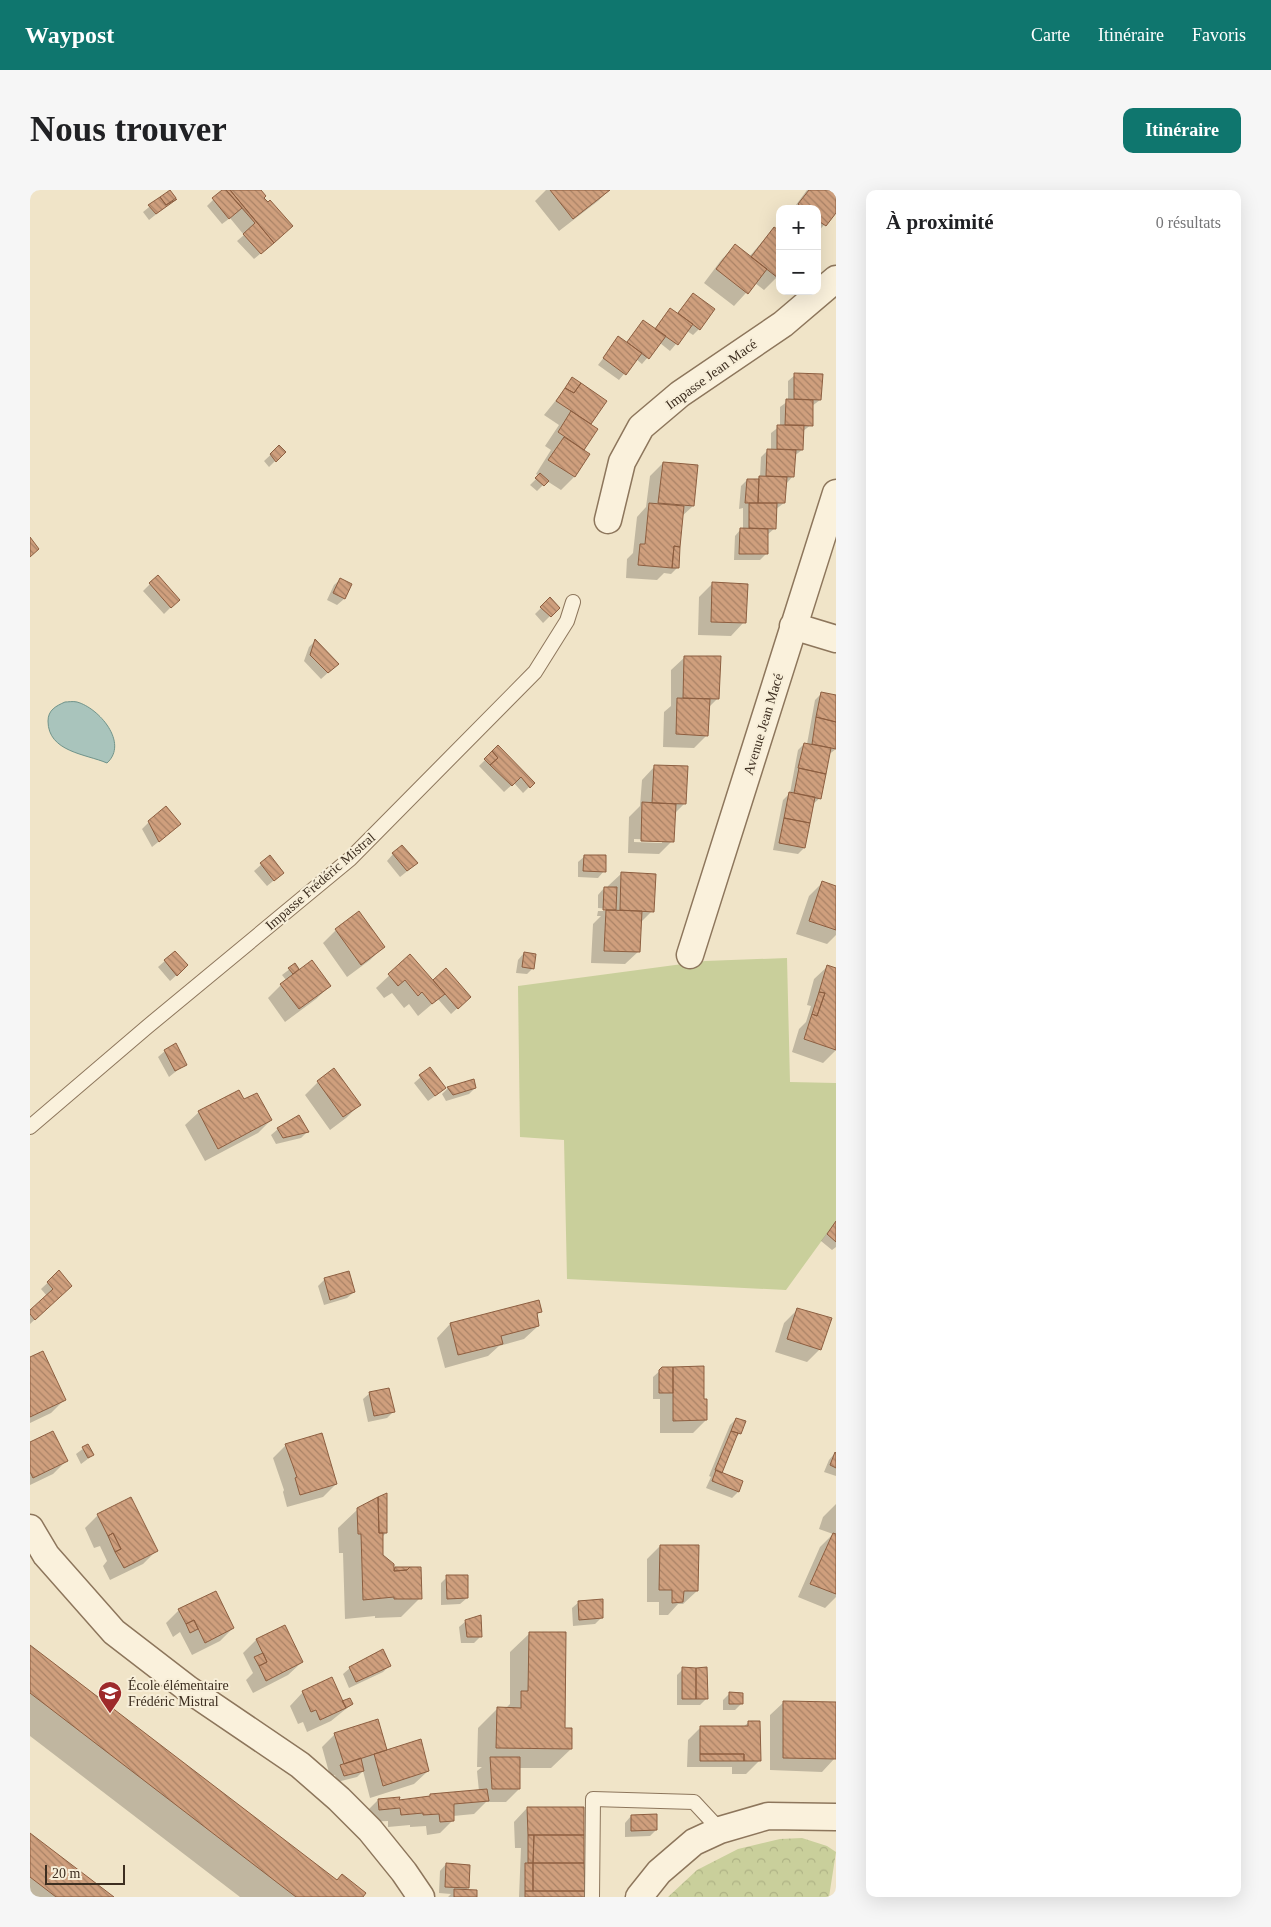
<!DOCTYPE html>
<html lang="fr">
<meta charset="utf-8">
<style>
:root{--surface:#fff;--page:#f6f6f6;--text:#202124;--muted:#757577;--line:#e0e0e0;--accent:#0f766e}
body{margin:0;font-family:"Times New Roman",serif;background:var(--page);color:var(--text)}
.controls{position:absolute;right:15px;top:15px;display:grid;overflow:hidden;border-radius:10px;box-shadow:0 5px 20px #0002}
.controls button{width:45px;height:45px;display:grid;place-items:center;padding:0;border:0;border-bottom:1px solid var(--line);background:var(--surface);color:var(--text);font:25px sans-serif}
.scale{position:absolute;left:15px;bottom:12px;width:80px;box-sizing:border-box;padding-left:5px;border:2px solid #3d2e20;border-top:0;font-size:14px;line-height:18px;white-space:nowrap;color:#3d2e20;-webkit-text-stroke:4px #f7eed8;paint-order:stroke}
.list{margin:0;padding:0;list-style:none}
h2{display:flex;justify-content:space-between;align-items:center;height:65px;margin:0;padding:0 20px;font-size:21px}
h2 small{font-size:16px;font-weight:400;color:var(--muted)}
.map{position:relative;flex:none;width:806px;height:1707px;overflow:hidden;border-radius:10px}
header{display:flex;align-items:center;gap:30px;box-sizing:border-box;height:70px;padding:0 25px;background:var(--accent);color:#fff}
header strong{font-size:24px}
nav{display:flex;gap:28px;margin-inline-start:auto;font-size:18px}
.intro{display:flex;align-items:center;justify-content:space-between;box-sizing:border-box;height:120px;padding:0 30px}
h1{margin:0;font-size:35px}
.button{padding:12px 22px;border-radius:10px;background:var(--accent);color:#fff;font-size:18px;font-weight:700}
main{display:flex;gap:30px;padding:0 30px}
aside{flex:1;background:var(--surface);border-radius:10px;box-shadow:0 5px 20px #0002}
.map>svg:first-child{display:block}
.green{fill:#c9cf9b}
.park{fill:url(#park-crowns)}
.water{fill:#a9c4bc;stroke:#6f938a}
.shadow{fill:#0003;fill-rule:evenodd}
.building{fill:url(#building-back-hatch);stroke:#8d5f41}
.lines{fill:none;stroke-linecap:round;stroke-linejoin:round}
.lane-casing{stroke:#8d765c;stroke-width:16}
.street-casing{stroke:#8d765c;stroke-width:29}
.lane{stroke:#faf1dc;stroke-width:14}
.street{stroke:#faf1dc;stroke-width:26}
.labels{text-anchor:middle;stroke-width:4;stroke-linejoin:round;paint-order:stroke}
.street-label{font-size:14px;fill:#3d2e20;stroke:#f7eed8}
.poi-label{font-size:14px;fill:#3d2e20;stroke:#f7eed8;text-anchor:start}
</style>
<header>
<strong>Waypost</strong>
<nav><a>Carte</a><a>Itinéraire</a><a>Favoris</a></nav>
</header>
<div class="intro"><h1>Nous trouver</h1><a class="button">Itinéraire</a></div>
<main>
<div class="map">
<svg width="806" height="1707" viewBox="0 0 806 1707">
<defs>
<pattern id="park-crowns" width="20" height="18" patternUnits="userSpaceOnUse" patternTransform="scale(1.25)"><rect width="20" height="18" fill="#c9cf9b"/><path d="M2 6a3 3 0 1 1 6 0M12 15a3 3 0 1 1 6 0" fill="none" stroke="#aeb285"/></pattern>
<pattern id="building-back-hatch" width="6" height="6" patternUnits="userSpaceOnUse" patternTransform="scale(1.25)"><rect width="6" height="6" fill="#cf9f7d"/><path d="M-1 5l2 2M0 0l6 6M5-1l2 2" fill="none" stroke="#a98266"/></pattern>
</defs>
<rect width="100%" height="100%" fill="#f0e4c8"/>
<path class="green" d="M757,768L760,892L806,893V1031L756,1100L537,1089L534,950L490,947L488,796L675,771Z"/>
<path class="park" d="M772,1648L797,1656L806,1662L799,1707H638L667,1680L708,1659L750,1649Z"/>
<path class="water" d="M35,512C38,512 43,511 47,512C69,518 99,553 77,573C56,564 18,562 18,531C18,520 26,516 35,512Z"/>
<path class="shadow" d="M193,0H230L248,49L224,69L207,51L214,45L200,28L192,34L177,16Z
M516,0H579L568,11L529,41L505,11Z
M777,0H806V21L787,43V19H763Z
M139,1L145,9L119,30L113,22Z
M744,38L747,87L734,100L725,93L704,116L674,93L692,69L705,56L719,67Z
M663,104L669,139L663,145L657,141L640,161L630,153L612,174L606,169L589,190L568,175L589,148L596,153L613,132L624,140L640,120L647,124Z
M765,185L790,210L782,216L781,235L773,241L772,260L764,266L763,286L757,293L754,313L746,319L745,338L737,345L736,364L730,370H704L705,346L711,339H713V318L709,319L711,296L717,290H727L730,287L731,267L737,261H741V243L750,236V217L758,211V191Z
M543,189L575,211L559,234L566,239L552,261L558,264L544,287L531,300L517,291L507,301L500,295L509,286L506,284L521,260L515,256L529,235L514,225Z
M249,257L254,262L239,277L234,271Z
M633,273L663,316L651,327L647,378L641,384L634,383L627,390L596,388L597,369L603,363L607,327L616,317L620,286Z
M128,386L142,416L134,424L113,401Z
M311,389L320,394L314,409L307,415L297,410L304,395Z
M682,394L714,432L701,446L668,445L669,407Z
M520,409L528,418L513,433L505,424Z
M285,451L301,480L291,489L274,471L279,457Z
M655,467L688,508L678,518L677,545L664,558L633,557L634,522L641,516V480Z
M792,503L806,506V559L798,565L790,608L783,614L774,658L768,664L743,660L753,610L760,603L768,560L774,554H777L785,510Z
M468,557L503,593L493,603L484,593L474,602L449,576Z
M625,576L654,614L644,624L642,651L629,664L598,663L599,627L610,616L612,590ZM604,649L632,650V653L604,652Z
M119,632L143,640L122,657L112,639Z
M363,664L380,679L370,687L357,671Z
M555,666L574,681L568,688L548,687V672Z
M240,667L253,683L237,696L224,681Z
M592,683L622,721L610,733L609,761L595,774L561,773L563,734L571,726H567L568,721H576L578,719L568,718V705L574,698H578V696Z
M792,693L806,697V745L797,754L766,744L779,706Z
M306,740L353,757L340,770L317,787L293,753Z
M145,762L150,782L140,791L128,777Z
M494,763L503,778L497,784L486,783L488,770Z
M380,766L403,792L416,779L433,813L421,824L408,809L388,826L379,814L374,818L362,803L354,808L346,798Z
M265,775V784L300,796L286,809L255,832L238,808L256,790L252,785Z
M798,776L806,779V860L793,873L762,862L769,839L776,832L781,816L777,815L784,789Z
M135,861L155,874L139,887L128,867Z
M400,879L408,904L398,911L384,893Z
M288,892L329,915L316,928L300,940L275,905Z
M418,898H445L439,904L416,911L412,904Z
M209,901L214,911L241,930L228,943L175,971L155,935L169,922Z
M248,939L277,942L271,948L246,954L241,945Z
M806,1031V1057L802,1060L791,1051Z
M29,1082L40,1096L0,1134V1122L17,1106L11,1099Z
M295,1089L324,1102L317,1108L294,1115L288,1096Z
M768,1119L790,1159L777,1172L745,1162L754,1133Z
M510,1122L506,1126L508,1136L494,1149L469,1156L458,1166L415,1178L407,1148L420,1134Z
M0,1168L34,1210L21,1223L0,1233Z
M633,1178L676,1230L663,1243H630V1209H623V1187Z
M340,1203L363,1222L357,1228L338,1232L333,1209Z
M706,1229L710,1243L705,1248L690,1283L708,1302L702,1308L676,1298L681,1287L679,1286L700,1235Z
M0,1253L36,1271L23,1284L0,1295Z
M58,1255L63,1265L51,1274L46,1264Z
M256,1255L306,1294L293,1307L257,1317L253,1302L254,1300L243,1268Z
M805,1263L806,1264V1286L794,1282L799,1270Z
M806,1314V1407L795,1418L768,1407L790,1357L803,1344L789,1339L793,1327Z
M328,1319L356,1343L352,1347V1365L363,1380L365,1379L390,1408L371,1427L345,1428V1426L315,1429L313,1363H309L308,1338Z
M68,1325L126,1361L113,1374L80,1390L73,1376L77,1371L70,1356L64,1358L55,1338Z
M630,1356L667,1401L653,1414H648L638,1425H629V1412H617V1369Z
M417,1387L437,1408L430,1414L411,1415V1393Z
M549,1412L572,1427L565,1434L543,1436L542,1418Z
M149,1420L203,1438L190,1451L162,1465L150,1442L143,1447L136,1433Z
M436,1431L451,1446L444,1453H431L429,1437Z
M254,1436L272,1472L258,1485L223,1503L216,1490L223,1483L213,1463L226,1450Z
M500,1443L541,1559L521,1578H489V1599L476,1612H456L444,1624L423,1626V1630L410,1643L397,1645L396,1636L380,1637V1635L358,1637V1631L336,1632L335,1623L348,1610L368,1611L398,1607L401,1605L449,1601L447,1581L452,1577H447L448,1538L468,1518L475,1519L480,1514V1462Z
M0,1457L306,1691L332,1707H210L0,1546Z
M359,1476L353,1482L319,1498L313,1484L320,1478Z
M653,1479L676,1509L670,1515H647V1485Z
M273,1502L312,1514H322L301,1531L277,1542L273,1532L268,1534L260,1516Z
M700,1503L711,1514L705,1520H693V1510Z
M754,1512L805,1568L792,1582L740,1580V1525Z
M719,1532L729,1571L716,1584H702V1577H657L658,1550L671,1537H713Z
M305,1544L356,1562L398,1581L384,1594L340,1608L333,1581L327,1587L307,1592L305,1585L300,1586L292,1557Z
M497,1618L553,1707H489L491,1658H485L484,1632Z
M601,1626L626,1640L620,1646L595,1647V1633Z
M0,1644L82,1707H0Z
M416,1674L438,1698L435,1700L445,1707H418L421,1704L409,1703L410,1681Z"/>
<path class="building" d="M140,0L146,8L136,15L130,7Z
M192,0H196L212,18L199,29L182,8Z
M196,0H200L244,53L231,64L213,44L225,33Z
M200,0H231L236,6L234,8L238,12L240,10L263,36L244,53Z
M520,0H580L543,29Z
M779,0H806V23L796,36L787,30V19H774L768,14Z
M130,7L136,15L147,9L126,24L118,15Z
M744,37L750,41V85L748,88L721,67Z
M705,54L737,79L718,104L686,79Z
M663,103L685,119L670,140L648,123Z
M640,118L663,134L648,155L625,139Z
M613,130L636,146L619,169L597,152Z
M588,146L612,163L596,185L573,168Z
M764,183L793,184L791,210L764,209Z
M542,187L551,193L544,203L535,198Z
M551,193L577,211L561,234L526,211L535,198L544,203Z
M756,209L783,210V236L755,235Z
M541,221L568,239L554,260L528,242Z
M747,235H774L773,260L747,259Z
M534,247L560,264L545,287L518,270Z
M249,255L256,262L246,272L240,264Z
M737,259L766,260L764,287L736,286Z
M633,272L668,275L664,316L628,313Z
M510,283L519,291L514,296L505,288Z
M729,286L757,287L755,313H728Z
M717,289H729L728,313H715Z
M619,313L654,316L650,357L644,356L642,378L608,375L610,354H615Z
M719,313H747L746,339L719,338Z
M710,338L738,339V364H709Z
M0,347L9,359L0,367Z
M644,356L650,357L649,378H642Z
M128,385L150,410L141,418L119,393Z
M310,388L322,394L315,409L303,403Z
M682,392L718,394L716,433L681,432Z
M520,407L530,418L521,427L510,417Z
M285,449L309,474L298,483L280,465Z
M654,466H691L689,509L653,508Z
M791,502L806,505V532L786,527Z
M647,508L680,509L678,546L646,544Z
M786,527L806,532V559L782,554Z
M774,553L801,558L796,584L768,578Z
M468,555L505,593L500,598L491,587L482,596L460,575L468,568L462,561Z
M462,561L468,568L460,575L454,569Z
M624,575L658,576L656,614L622,613Z
M769,578L796,584L791,609L764,603Z
M759,602L785,607L780,633L754,628Z
M612,612L646,614L644,652L611,651Z
M136,616L151,634L129,652L118,631Z
M754,628L780,633L775,658L749,653Z
M372,655L388,673L377,681L362,663Z
M240,665L254,683L244,691L230,673Z
M554,665H576V682L553,681Z
M591,682L626,684L624,722L590,720Z
M792,691L806,696V740L779,731Z
M574,697H587L586,720H573Z
M576,720L612,721L610,762L574,761Z
M329,721L355,757L331,775L305,739Z
M145,761L158,775L147,786L134,770Z
M494,762L506,764L504,779L492,777Z
M380,764L415,804L402,814L392,802L388,806L375,790L368,796L358,784Z
M282,770L301,796L269,819L250,794Z
M265,773L269,779L263,784L258,778Z
M797,775L806,778V860L774,849L782,824L787,826L795,803L789,802Z
M416,778L441,807L428,819L403,790Z
M789,802L795,803L787,826L782,824Z
M146,853L157,875L145,881L134,860Z
M400,877L416,898L405,906L389,885Z
M304,878L331,915L313,927L287,891Z
M444,889L446,898L423,905L417,897Z
M209,900L214,909L227,903L242,930L188,959L168,921Z
M269,925L279,942L253,948L247,938Z
M806,1031V1052L797,1044Z
M29,1080L42,1096L5,1130L0,1124V1120L23,1099L17,1092Z
M319,1081L325,1102L300,1110L294,1088Z
M509,1110L512,1122L507,1123L509,1136L471,1146L473,1154L428,1165L420,1133Z
M767,1118L802,1128L791,1160L757,1149Z
M13,1161L36,1210L0,1227V1167Z
M674,1176V1209H677V1230L643,1231V1177Z
M632,1177H643V1203H629V1180Z
M359,1198L365,1222L344,1226L339,1202Z
M706,1228L716,1231L711,1244L701,1241Z
M23,1241L38,1271L3,1288L0,1282V1252Z
M701,1241L708,1243L692,1283L685,1280Z
M292,1243L307,1294L270,1305L265,1288L267,1287L255,1254Z
M58,1254L64,1265L58,1268L52,1257Z
M805,1262L806,1263V1278L800,1275Z
M686,1280L713,1291L709,1302L682,1291Z
M357,1303V1343H349L348,1307Z
M101,1307L128,1361L94,1378L85,1362L91,1359L83,1343L78,1346L67,1324Z
M348,1307L349,1343H353V1365L364,1374V1381L377,1380L380,1377H391L392,1409H364V1407L333,1410L331,1344H328L327,1318Z
M83,1343L91,1359L85,1362L78,1346Z
M803,1343L806,1344V1404L780,1394Z
M630,1355H669L668,1401H654L653,1412L642,1413V1400H629Z
M365,1377H380L377,1380L364,1381Z
M416,1385H438V1408L417,1409Z
M186,1401L204,1438L175,1453L164,1430L156,1434L148,1419Z
M573,1409V1428L549,1430L548,1411Z
M451,1425L452,1447H437L435,1430Z
M164,1430L168,1439L160,1443L156,1434Z
M255,1435L273,1472L236,1491L229,1476L237,1472L226,1449Z
M499,1442H536L535,1538H542V1559L466,1558L467,1517L491,1518V1501H498Z
M0,1455L307,1690L312,1684L336,1703L333,1707H266L0,1503Z
M353,1459L361,1476L326,1492L319,1477Z
M233,1463L237,1472L229,1476L224,1467Z
M652,1477L666,1478V1509H652Z
M677,1477L678,1509H666V1478Z
M302,1487L316,1518L290,1530L286,1520L281,1522L272,1501Z
M699,1502L713,1503V1514H699Z
M320,1508L323,1514L316,1518L312,1511Z
M753,1511L806,1512V1569L753,1568Z
M348,1529L357,1560L314,1574L304,1543Z
M718,1531H730L731,1571H714V1564H670V1536H718Z
M391,1549L399,1581L353,1596L344,1564Z
M670,1564H714V1571H670Z
M460,1567H490V1599H462Z
M331,1568L334,1581L314,1586L310,1575Z
M457,1599L459,1611L424,1614V1631L410,1632L409,1624L393,1625V1623L371,1625L370,1618L349,1620L348,1609L370,1607L369,1610L400,1606V1604Z
M497,1617H554V1645H498Z
M627,1624V1640L601,1641V1625Z
M0,1643L84,1707H26L0,1687Z
M498,1645H504L503,1673H498Z
M504,1645H554V1673H503Z
M416,1673L440,1675L439,1698L415,1697Z
M495,1673H503V1701H495Z
M503,1673H554L555,1701H503Z
M424,1699L447,1700V1707H424Z
M495,1701H555V1707H495Z"/>
<g class="lines">
<g class="lane-casing">
<path id="lane" d="M0,937L117,837L320,669L505,482L537,431L543,412
M562,1707L563,1609L664,1612L690,1640"/>
</g>
<g class="street-casing">
<path id="street" d="M578,330L592,272L611,237L650,204L753,134L806,89
M763,436L806,449
M660,765L806,303
M0,1338L16,1365L84,1442L158,1499L270,1575L309,1609L340,1640L374,1682L391,1707
M609,1707L629,1682L664,1652L690,1640L738,1626L806,1627"/>
</g>
<use href="#lane" class="lane"/>
<use href="#street" class="street"/>
</g>
<defs>
<g id="school-pin" transform="scale(1.25)"><path d="M0 17L-7.5 6A9.5 9.5 0 1 1 7.5 6Z" fill="#9e2a2b" stroke="#f7eed8"/><path d="M0-5L7-2L0 1L-7-2ZM-4 1L0 2.5L4 1V4Q0 6-4 4Z" fill="#fff"/></g>
</defs>
<g fill-rule="evenodd">
<use href="#school-pin" x="80" y="1503"/>
</g>
<g class="labels">
<g class="street-label">
<text transform="translate(681 184) rotate(-36)" y="5">Impasse Jean Macé</text>
<text transform="translate(733 534) rotate(-73)" y="5">Avenue Jean Macé</text>
<text transform="translate(290 691) rotate(-41)" y="5">Impasse Frédéric Mistral</text>
</g>
<g class="poi-label">
<text x="98" y="1500">École élémentaire<tspan x="98" dy="16">Frédéric Mistral</tspan></text>
</g>
</g>
</svg>
<div class="controls">
<button>+</button>
<button>−</button>
</div>
<div class="scale">20 m</div>
</div>
<aside>
<h2>À proximité<small>0 résultats</small></h2>
<ul class="list">
</ul>
</aside>
</main>
